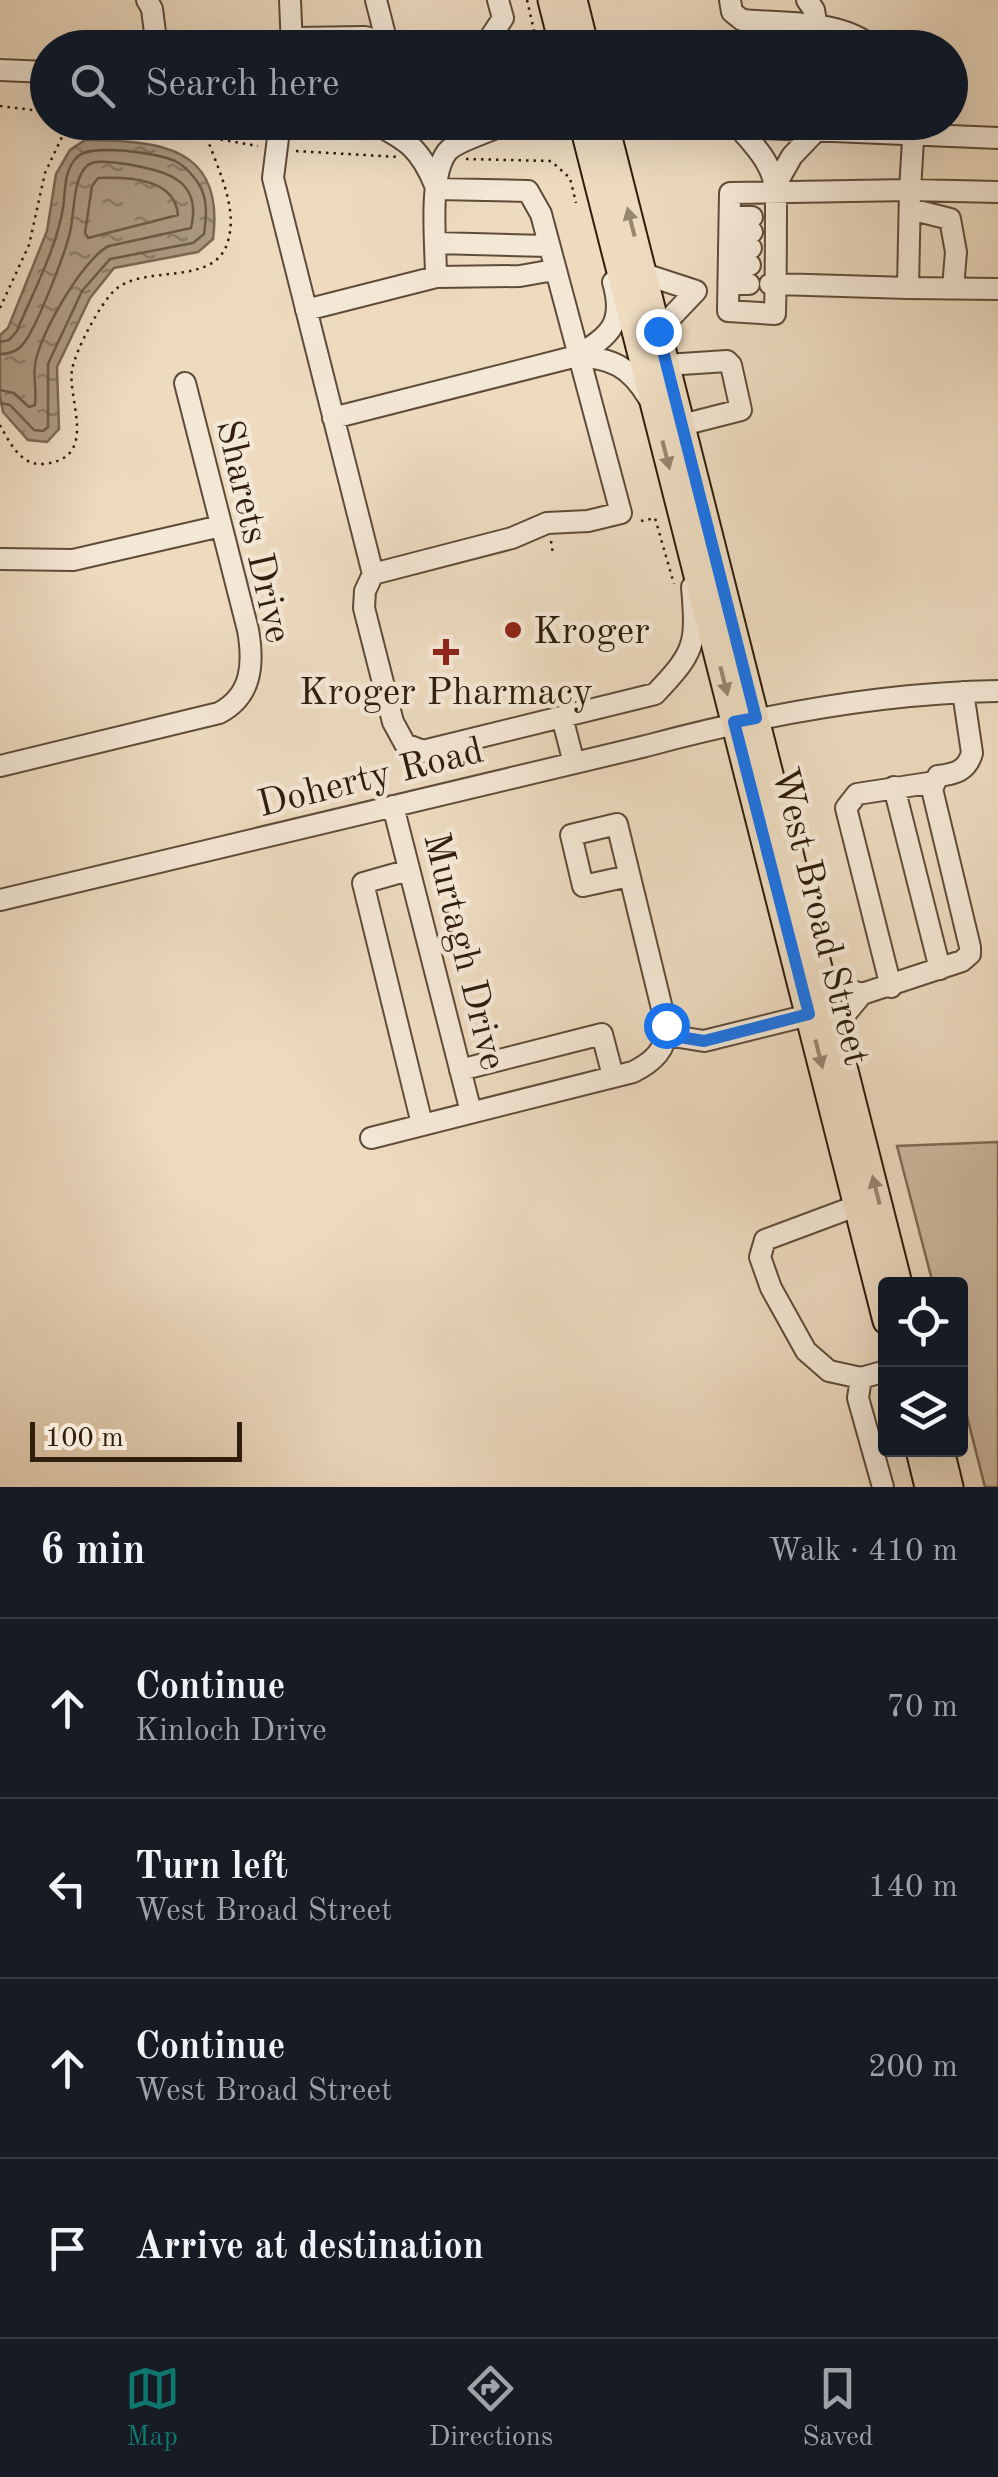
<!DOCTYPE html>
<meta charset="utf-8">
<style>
:root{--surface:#171b24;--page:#20242c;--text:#f1f3f6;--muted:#9ea1a6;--line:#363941;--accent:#0f766e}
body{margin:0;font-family:"Old Standard TT",serif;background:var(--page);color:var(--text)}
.controls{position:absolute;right:30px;bottom:30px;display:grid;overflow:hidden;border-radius:10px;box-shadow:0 10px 40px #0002}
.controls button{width:90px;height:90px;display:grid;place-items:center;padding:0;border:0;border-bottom:2px solid var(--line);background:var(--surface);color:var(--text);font:50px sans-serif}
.scale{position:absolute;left:30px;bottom:25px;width:212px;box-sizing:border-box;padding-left:10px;border:5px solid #301d0b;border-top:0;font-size:28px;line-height:35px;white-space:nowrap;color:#301d0b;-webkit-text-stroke:8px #f3e7d5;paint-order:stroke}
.stop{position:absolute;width:30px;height:30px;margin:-22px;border:8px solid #1a73e8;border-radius:50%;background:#fff}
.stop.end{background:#1a73e8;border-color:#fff;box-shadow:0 2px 10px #0008}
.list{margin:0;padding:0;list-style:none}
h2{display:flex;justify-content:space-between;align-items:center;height:130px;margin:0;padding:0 40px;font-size:42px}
h2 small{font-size:32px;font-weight:400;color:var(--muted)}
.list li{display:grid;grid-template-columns:65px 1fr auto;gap:30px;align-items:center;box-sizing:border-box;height:180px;padding:0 40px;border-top:2px solid var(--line)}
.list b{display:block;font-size:38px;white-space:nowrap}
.list p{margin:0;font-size:32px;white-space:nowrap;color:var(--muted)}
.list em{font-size:32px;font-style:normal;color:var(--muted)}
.icon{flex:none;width:55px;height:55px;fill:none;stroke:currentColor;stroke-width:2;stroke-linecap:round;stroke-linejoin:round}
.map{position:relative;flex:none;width:998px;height:1487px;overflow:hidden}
.search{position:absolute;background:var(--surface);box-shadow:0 10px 40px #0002;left:30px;right:30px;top:30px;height:110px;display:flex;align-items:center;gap:25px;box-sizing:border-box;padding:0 35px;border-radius:55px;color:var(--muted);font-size:38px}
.sheet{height:850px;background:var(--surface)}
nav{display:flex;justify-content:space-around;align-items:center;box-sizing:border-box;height:140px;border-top:2px solid var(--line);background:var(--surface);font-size:28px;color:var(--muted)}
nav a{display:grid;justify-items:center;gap:5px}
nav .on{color:var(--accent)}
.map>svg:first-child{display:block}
.grass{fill:#cdbaa0;stroke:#7e6c56;stroke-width:2.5}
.water{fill:url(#water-ripples);stroke:#7b6852;stroke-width:2.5}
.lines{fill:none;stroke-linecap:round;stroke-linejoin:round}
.shore{stroke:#6e5c46;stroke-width:2.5}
.minor-casing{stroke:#5f4c38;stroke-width:24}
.major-casing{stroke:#301d0b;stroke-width:29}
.path{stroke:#301d0b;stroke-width:2.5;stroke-dasharray:2.5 5;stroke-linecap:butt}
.minor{stroke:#f3e7d5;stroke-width:20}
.major{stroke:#eddabf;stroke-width:25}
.oneway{fill:#98856e}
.route{stroke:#1a73e8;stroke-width:12}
.poi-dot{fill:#8f2418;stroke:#f3e7d5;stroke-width:4}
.labels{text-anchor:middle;stroke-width:9;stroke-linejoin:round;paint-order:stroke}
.street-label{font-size:38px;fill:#301d0b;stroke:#f3e7d5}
.poi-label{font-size:38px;fill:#301d0b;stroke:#f3e7d5;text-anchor:start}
</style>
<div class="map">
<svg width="998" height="1487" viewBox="0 0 998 1487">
<defs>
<pattern id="water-ripples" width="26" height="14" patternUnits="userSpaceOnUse" patternTransform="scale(2.5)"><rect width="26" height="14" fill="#ad9a82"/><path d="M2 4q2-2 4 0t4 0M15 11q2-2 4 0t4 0" fill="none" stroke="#8d7d69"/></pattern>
</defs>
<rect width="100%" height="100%" fill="#eddabf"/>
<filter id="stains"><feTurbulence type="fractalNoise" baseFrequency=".002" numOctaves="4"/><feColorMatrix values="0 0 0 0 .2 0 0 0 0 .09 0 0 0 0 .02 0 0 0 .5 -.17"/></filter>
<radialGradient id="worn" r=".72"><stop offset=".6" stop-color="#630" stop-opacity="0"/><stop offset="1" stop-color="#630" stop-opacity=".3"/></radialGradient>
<path class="grass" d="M998,1142V1487H985L961,1393L960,1284H933L897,1146Z"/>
<path class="water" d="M85,140C160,141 225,146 213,239L198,252L114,268L90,298L57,367L59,429L47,442L28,440L3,412L0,396V335L8,328L47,231L56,174L70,150Z"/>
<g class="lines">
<path class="shore" d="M98,178C128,177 175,178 178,215L88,238L85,233L92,186Z
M0,342L9,340L17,331C33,292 56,250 63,208C66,190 63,172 77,157C91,143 158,153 175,161C185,166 196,178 201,188C208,203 206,219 204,234L193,243L110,259L82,291L48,364V427L43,431L34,430L10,405L0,403
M0,354C11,354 20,350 26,340C38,323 65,254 70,232C75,213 72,178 88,165C96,159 116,163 126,164C164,171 203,178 191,228L109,246C83,258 38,337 35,365C33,378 37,392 35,405L29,407L14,393L0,390"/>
<g class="minor-casing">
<path id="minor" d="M147,0L152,9L157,48
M290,0L292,48
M376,0L387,43L486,44L503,18L498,0
M730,0L732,12L742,20C784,24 841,19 874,48
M807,0L814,10L817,27
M294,38L365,37L387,43
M0,70L48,72
M280,122L273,178L373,574L512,538L547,523L588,521L621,513L541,214L528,191L437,189
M372,122C407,140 420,148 435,185
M621,122L998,138
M914,124L910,190L998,192
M740,129C756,147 775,167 776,194C776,234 776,274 775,314L728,311L730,193L910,190L908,288L776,284H770
M775,186L792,156L816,131
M910,209L950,219L956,252L953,288
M730,217H752
M730,231L752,232
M436,243L548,246
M729,247L751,248
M729,265H750
M644,274L696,291L658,331
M436,277C436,245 428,177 447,152C455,141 497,129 511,122
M729,284H749
M908,288L998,289
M306,310L436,277L520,276L554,270
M577,356C610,335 625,324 613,282
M666,365L727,361L731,365L741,410L682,425
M333,418L577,356C612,358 630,367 648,397
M0,559L73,560L221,526
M373,574L365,591L364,608L393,722L405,744L423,751L655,694C695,652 697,645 692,587
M562,717L574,763
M0,766L219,713C252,696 254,664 248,630L185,383
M894,787L940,969
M393,806L471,1112
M409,870L363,883L422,1124
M0,900L646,746C761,715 879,693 998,691
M823,982L862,994L962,961L970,954V947L932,789L938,776C955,774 967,771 972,753L963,692
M891,987L846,808L857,794L935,782
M667,1035L704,1041L809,1015
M836,1035L847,1012L862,994
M460,1070L602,1034L613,1076
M371,1138L633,1072C653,1062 668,1049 666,1025L617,824L571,835L583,886L629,876
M856,1206L765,1240L760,1257L771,1288L806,1351L829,1371L861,1378
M883,1487L858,1398L861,1378L886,1371"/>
</g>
<g class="major-casing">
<path id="major" d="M551,0L563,48
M574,0L586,48
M582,122L886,1321
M605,122L899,1284
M919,1450L928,1487
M941,1450L950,1487"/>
</g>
<path class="path" d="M527,0L538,48
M0,106L48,112
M117,122L258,146
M296,151L398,157
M466,159L551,161L570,178L576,203
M0,308L29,245L45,173L69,122
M0,425C9,442 21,466 43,464C100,459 67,400 72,370C75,351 101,302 115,290C145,263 215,288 228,241C238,208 218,169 207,138
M641,521L655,518L674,584
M551,541L553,554"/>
<use href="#minor" class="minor"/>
<use href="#major" class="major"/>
</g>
<defs><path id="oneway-solid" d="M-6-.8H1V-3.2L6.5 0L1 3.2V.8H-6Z" transform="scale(2.5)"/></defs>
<g class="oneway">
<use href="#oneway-solid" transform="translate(631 222) rotate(-104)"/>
<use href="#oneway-solid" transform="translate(666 455) rotate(76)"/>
<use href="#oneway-solid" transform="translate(724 681) rotate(76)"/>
<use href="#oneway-solid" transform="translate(819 1054) rotate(76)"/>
<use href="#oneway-solid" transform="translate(876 1190) rotate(-104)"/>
</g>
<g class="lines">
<path class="route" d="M658,331L756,718L734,722L809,1014L704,1041L667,1035L666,1025"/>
</g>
<g class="poi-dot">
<circle cx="513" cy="630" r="10"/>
<path d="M441 637h10v10h10v10h-10v10h-10v-10h-10v-10h10z"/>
</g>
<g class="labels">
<g class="street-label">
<text transform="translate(255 531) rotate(77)" y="13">Sharets Drive</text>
<text transform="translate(370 776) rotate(-14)" y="13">Doherty Road</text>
<text transform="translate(822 916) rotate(76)" y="13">West Broad Street</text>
<text transform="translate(466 951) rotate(76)" y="13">Murtagh Drive</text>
</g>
<g class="poi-label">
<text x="533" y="643">Kroger</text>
<text x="446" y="704" text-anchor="middle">Kroger Pharmacy</text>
</g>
</g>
<rect width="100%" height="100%" filter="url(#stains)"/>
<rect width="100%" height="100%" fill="url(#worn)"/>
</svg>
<div class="controls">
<button><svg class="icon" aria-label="locate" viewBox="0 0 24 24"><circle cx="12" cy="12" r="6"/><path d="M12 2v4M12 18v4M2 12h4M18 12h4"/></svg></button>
<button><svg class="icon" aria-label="layers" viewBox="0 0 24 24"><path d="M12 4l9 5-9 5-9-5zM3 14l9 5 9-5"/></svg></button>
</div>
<div class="scale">100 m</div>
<div class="stop" style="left:666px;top:1025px"></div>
<div class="stop end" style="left:658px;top:331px"></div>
<div class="search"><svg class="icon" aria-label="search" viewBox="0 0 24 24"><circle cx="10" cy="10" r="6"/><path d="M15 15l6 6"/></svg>Search here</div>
</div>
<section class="sheet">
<h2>6 min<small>Walk · 410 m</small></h2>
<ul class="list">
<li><svg class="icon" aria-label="ahead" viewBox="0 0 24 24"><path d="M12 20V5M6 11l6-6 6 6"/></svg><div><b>Continue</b><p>Kinloch Drive</p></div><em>70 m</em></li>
<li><svg class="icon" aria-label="left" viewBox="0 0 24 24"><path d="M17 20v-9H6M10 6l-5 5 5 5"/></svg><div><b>Turn left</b><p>West Broad Street</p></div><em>140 m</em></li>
<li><svg class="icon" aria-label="ahead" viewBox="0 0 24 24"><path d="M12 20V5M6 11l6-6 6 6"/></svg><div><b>Continue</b><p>West Broad Street</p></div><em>200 m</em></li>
<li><svg class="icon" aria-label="arrive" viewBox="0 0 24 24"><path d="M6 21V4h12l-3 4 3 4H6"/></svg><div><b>Arrive at destination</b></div></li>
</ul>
</section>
<nav>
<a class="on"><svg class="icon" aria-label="map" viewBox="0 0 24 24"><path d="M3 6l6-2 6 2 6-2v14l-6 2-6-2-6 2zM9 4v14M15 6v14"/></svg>Map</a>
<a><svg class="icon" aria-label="directions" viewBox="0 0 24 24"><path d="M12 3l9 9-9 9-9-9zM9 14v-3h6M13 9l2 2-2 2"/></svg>Directions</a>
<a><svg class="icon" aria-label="saved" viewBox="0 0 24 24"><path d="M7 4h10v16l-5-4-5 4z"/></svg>Saved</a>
</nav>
